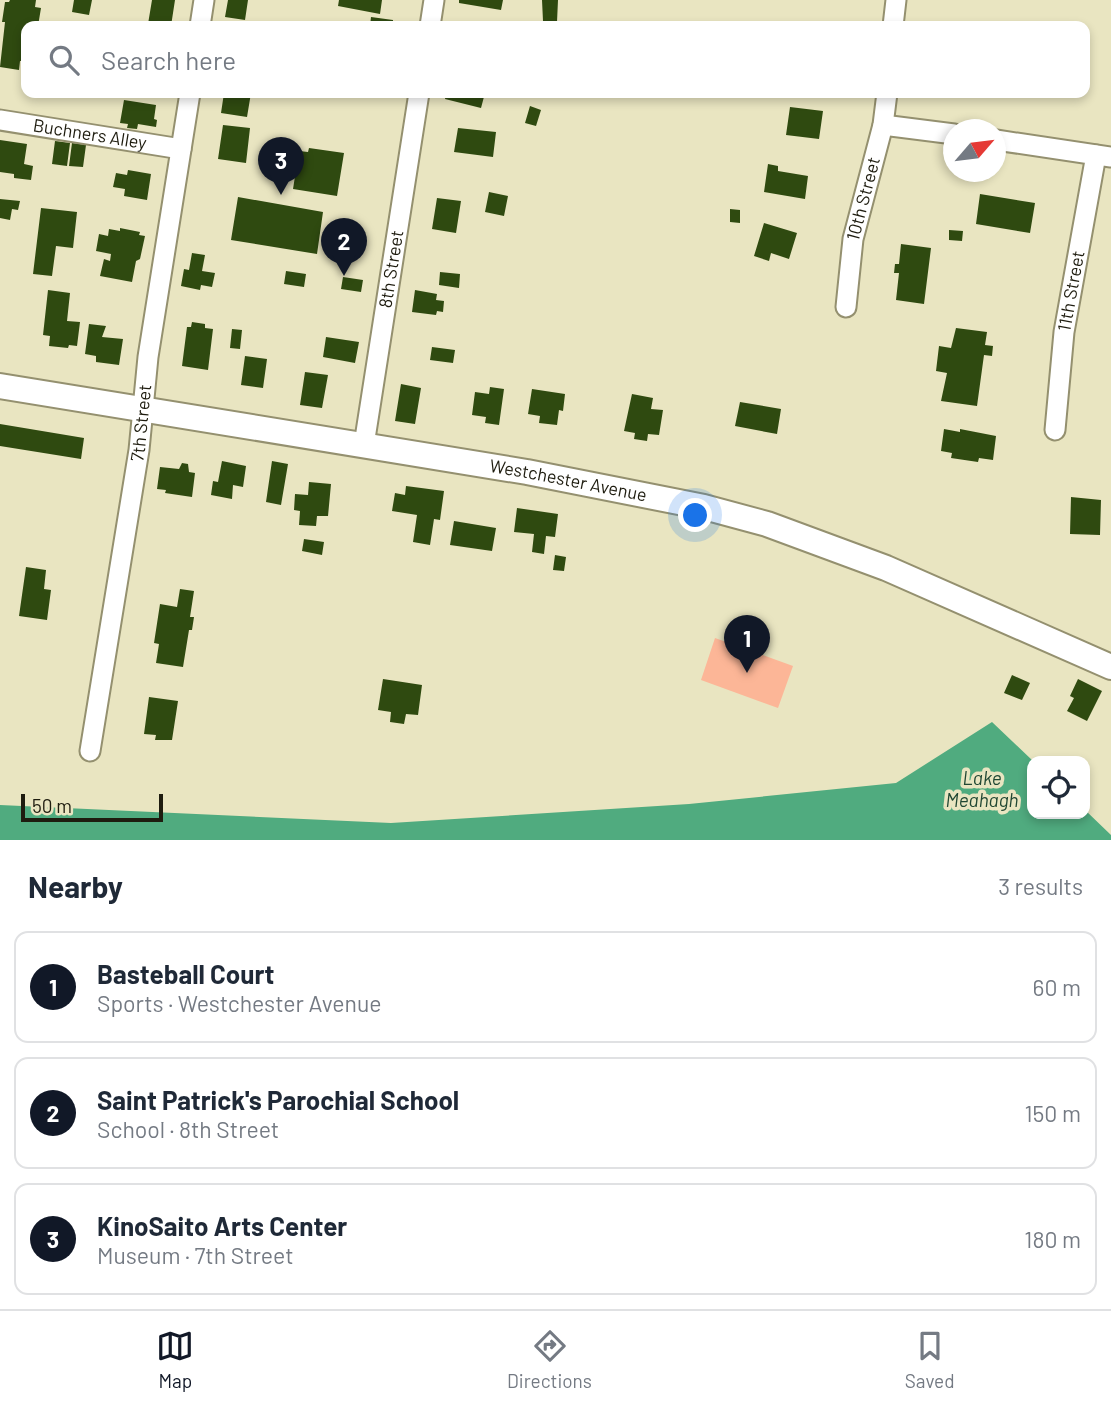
<!DOCTYPE html>
<meta charset="utf-8">
<style>
:root{--surface:#fff;--page:#f2f2f3;--text:#1f2937;--muted:#747a83;--line:#e0e1e3;--accent:#111827}
body{margin:0;font-family:Barlow,sans-serif;background:var(--page);color:var(--text)}
.controls{position:absolute;right:21px;bottom:21px;display:grid;overflow:hidden;border-radius:14px;box-shadow:0 4px 10px #0003}
.controls button{width:63px;height:63px;display:grid;place-items:center;padding:0;border:0;border-bottom:2px solid var(--line);background:var(--surface);color:var(--text);font:35px sans-serif}
.compass{position:absolute;left:943px;top:119px;width:63px;height:63px;border-radius:50%;background:var(--surface);box-shadow:0 4px 10px #0003;rotate:62deg}
.scale{position:absolute;left:21px;bottom:18px;width:142px;box-sizing:border-box;padding-left:7px;border:4px solid #1e1c0f;border-top:0;font-size:19px;line-height:24px;white-space:nowrap;color:#1e1c0f;-webkit-text-stroke:5px #e9e5c1;paint-order:stroke}
.you{position:absolute;left:696px;top:516px;width:24px;height:24px;margin:-18px;border:5px solid #fff;border-radius:50%;background:#1a73e8;box-shadow:0 0 0 10px #1a73e833}
.badge{display:grid;place-items:center;width:46px;height:46px;border-radius:50%;background:var(--accent);color:#fff;font-size:23px;font-weight:700}
.pin{position:absolute;translate:-50% -58px;filter:drop-shadow(0 2px 4px #0008)}
.pin::after{content:'';position:absolute;top:37px;width:24px;height:21px;background:inherit;clip-path:polygon(0 0,100% 0,50% 100%)}
.list{margin:0;padding:0;list-style:none}
h2{display:flex;justify-content:space-between;align-items:center;height:91px;margin:0;padding:0 28px;font-size:30px}
h2 small{font-size:23px;font-weight:400;color:var(--muted)}
.list li{display:grid;grid-template-columns:46px 1fr auto;gap:21px;align-items:center;box-sizing:border-box;height:112px;margin:0 14px 14px;padding:0 14px;border:2px solid var(--line);border-radius:14px}
.list b{display:block;font-size:26px;white-space:nowrap}
.list p{margin:0;font-size:23px;white-space:nowrap;color:var(--muted)}
.list em{font-size:23px;font-style:normal;color:var(--muted)}
.icon{flex:none;width:38px;height:38px;fill:none;stroke:currentColor;stroke-width:2;stroke-linecap:round;stroke-linejoin:round}
.map{position:relative;flex:none;width:1111px;height:840px;overflow:hidden}
.search{position:absolute;background:var(--surface);box-shadow:0 4px 10px #0003;left:21px;right:21px;top:21px;height:77px;display:flex;align-items:center;gap:18px;box-sizing:border-box;padding:0 24px;border-radius:14px;color:var(--muted);font-size:26px}
.sheet{height:469px;background:var(--surface)}
nav{display:flex;justify-content:space-around;align-items:center;box-sizing:border-box;height:98px;border-top:2px solid var(--line);background:var(--surface);font-size:19px;color:var(--muted)}
nav a{display:grid;justify-items:center;gap:4px}
nav .on{color:var(--accent)}
.map>svg:first-child{display:block}
.green{fill:#fcb697}
.water{fill:#50ab7f}
.building{fill:#2f4a10}
.lines{fill:none;stroke-linecap:round;stroke-linejoin:round}
.minor-casing{stroke:#94906f;stroke-width:23}
.tertiary-casing{stroke:#94906f;stroke-width:28}
.minor{stroke:#fff;stroke-width:19}
.tertiary{stroke:#fff;stroke-width:24}
.labels{text-anchor:middle;stroke-width:7;stroke-linejoin:round;paint-order:stroke}
.street-label{font-size:18px;fill:#1e1c0f;stroke:#e9e5c1}
.water-label{font-size:19px;font-style:italic;fill:#204733;stroke:#e9e5c1}
</style>
<div class="map">
<svg width="1111" height="840" viewBox="0 0 1111 840">
<rect width="100%" height="100%" fill="#e9e5c1"/>
<path class="green" d="M715,638L793,666L778,708L701,680Z"/>
<path class="water" d="M992,722L1033,761L1032,814H1085V810L1111,835V840H0V805L391,823L689,804L896,783Z"/>
<path class="building" d="M10,0H36L35,7L41,8L38,26H26V61H20L19,70L0,67L5,22H2L5,2H9Z
M74,0H92L89,15L72,12Z
M152,0H175L171,26L148,24Z
M228,0H248L245,20L225,17Z
M339,0H382L380,14L338,6Z
M459,0H503L501,10L459,3Z
M542,0H558L557,22L543,21Z
M371,17L393,20V26H370Z
M224,93H251L247,117L221,113Z
M446,93H485L481,108L445,99Z
M124,100L156,105L154,119L157,120L156,127L138,124L137,129L127,128L128,124L120,123Z
M530,106L541,110L536,126L525,123Z
M790,107L823,111L819,139L786,135Z
M223,125L250,128L246,163L218,159Z
M458,128L496,132L493,157L454,152Z
M0,140L27,144L24,164L33,166L31,180L14,178V174L0,172Z
M55,141L70,143L67,166L52,164Z
M72,143L86,145L83,167L69,166Z
M309,148L344,153L337,196L293,189L299,151L308,152Z
M768,164L778,166V171L808,176L805,199L764,192Z
M128,170L151,174L147,200L124,196L125,189L113,187L116,173L127,175Z
M489,192L508,196L504,216L485,212Z
M980,194L1035,203L1030,233L976,224Z
M238,197L323,212L317,254L231,240Z
M437,198L461,201L456,233L432,229Z
M0,199L20,201L18,210L12,209L10,220L0,218Z
M41,208L77,212L73,248L56,246L52,276L33,274Z
M730,209L740,210V223L730,222Z
M764,223L797,233L789,259L771,253L769,261L754,256Z
M120,228L140,232L139,235L145,236L140,259L136,261L132,282L100,276L104,259L110,261L111,254L96,251L99,234L108,236L109,229L120,231Z
M949,230L963,231L962,241L949,240Z
M901,244L931,248L924,304L896,300L899,273H894L895,264H899Z
M192,253L205,255L202,271L215,273L212,287L201,285L200,290L181,286L184,269L189,270Z
M286,271L306,274L304,287L284,284Z
M440,272L460,274L459,288L439,285Z
M343,277L363,280L361,292L341,289Z
M48,290L70,293L67,321L80,322L77,346L69,345L68,348L49,346L50,336L43,335Z
M415,290L437,294L436,300L444,301L443,312L437,311L436,315L412,312Z
M192,322L205,324V328L213,329L208,370L182,366L187,327H191Z
M89,324L106,326L102,337L123,339L119,365L96,362V356L85,354Z
M956,328L987,332L985,345L993,346L992,356L984,355L977,406L941,401L947,373L936,371L939,346L951,348Z
M232,329L242,330L240,349L230,348Z
M326,337L359,342L355,363L323,357Z
M432,347L455,350L453,363L430,360Z
M245,356L267,359L263,388L241,385Z
M305,372L328,375L322,408L300,405Z
M401,384L421,388L415,424L395,421Z
M490,387L504,389L499,425L485,423L486,417L472,415L475,392L489,394Z
M532,389L565,394L563,411L559,410L557,425L539,423L540,416L528,414Z
M632,394L653,398L651,409L663,410L659,435L648,434L647,441L634,439L635,433L624,431Z
M740,402L781,409L777,434L735,426Z
M0,424L84,438L81,459L0,446Z
M944,429L960,432V429L996,436L993,460L979,458L978,462L951,458L952,453L941,451Z
M222,461L246,466L243,487L233,485L232,499L211,495L213,481L218,482Z
M272,461L288,464L281,505L266,502Z
M182,463L188,464L189,472L195,473L192,497L165,493L166,490L157,489L160,467L179,469Z
M309,482L331,484L328,516H317L316,526L299,525L300,511L294,510L295,494L308,495Z
M406,486L444,491L440,520L434,519L430,545L413,542L417,515L392,511L395,493L405,495Z
M1071,497L1101,500L1100,535L1070,534Z
M517,508L558,514L555,537L546,536L544,554L532,552L534,534L514,532Z
M454,521L496,528L492,551L450,545Z
M304,539L324,542L322,555L302,551Z
M555,555L566,557L564,571L553,570Z
M26,567L46,570L44,589L51,590L47,620L19,616Z
M180,589L194,591L190,617H194L192,630H189L183,667L156,663L159,644L154,643L160,604L177,607Z
M1012,675L1030,683L1022,700L1004,693Z
M383,679L422,685L418,715L406,714L404,724L390,722L391,712L378,710Z
M1078,679L1102,691L1087,721L1067,711L1074,698L1070,696Z
M149,697L178,701L172,740H155L156,735L144,734Z"/>
<g class="lines">
<g class="minor-casing">
<g id="minor">
<path d="M200,26L204,0"/>
<path d="M430,26L434,0"/>
<path d="M893,26L896,0"/>
<path id="s1" d="M0,120L181,149"/>
<path d="M883,125L954,134"/>
<path d="M996,140L1111,157"/>
<path id="s2" d="M846,307L853,239L883,125L887,93"/>
<path id="s3" d="M1055,430L1064,332L1096,155"/>
<path id="s4" d="M364,445L419,93"/>
<path id="s5" d="M90,751L139,450L148,357L190,93"/>
</g>
</g>
<g class="tertiary-casing">
<g id="tertiary">
<path id="s6" d="M0,386L527,472L704,507L767,524L886,568L1111,667"/>
</g>
</g>
<use href="#minor" class="minor"/>
<use href="#tertiary" class="tertiary"/>
</g>
<g class="labels">
<g class="street-label">
<text dy="6" stroke="none"><textPath href="#s1" startOffset="91">Buchners Alley</textPath></text>
<text dy="6" stroke="none"><textPath href="#s2" startOffset="110">10th Street</textPath></text>
<text dy="6" stroke="none"><textPath href="#s4" startOffset="178">8th Street</textPath></text>
<text dy="6" stroke="none"><textPath href="#s3" startOffset="140">11th Street</textPath></text>
<text dy="6" stroke="none"><textPath href="#s5" startOffset="332">7th Street</textPath></text>
<text dy="6" stroke="none"><textPath href="#s6" startOffset="576">Westchester Avenue</textPath></text>
</g>
<g class="water-label">
<text x="982" y="785">Lake<tspan x="982" dy="22">Meahagh</tspan></text>
</g>
</g>
</svg>
<div class="controls">
<button><svg class="icon" aria-label="locate" viewBox="0 0 24 24"><circle cx="12" cy="12" r="6"/><path d="M12 2v4M12 18v4M2 12h4M18 12h4"/></svg></button>
</div>
<svg class="compass" viewBox="-18 -18 36 36"><path d="M0-13l5 13h-10z" fill="#e53935"/><path d="M0 13l5-13h-10z" fill="#747a83"/></svg>
<div class="scale">50 m</div>
<div class="you"></div>
<div class="pin badge" style="left:747px;top:673px">1</div>
<div class="pin badge" style="left:344px;top:276px">2</div>
<div class="pin badge" style="left:281px;top:195px">3</div>
<div class="search"><svg class="icon" aria-label="search" viewBox="0 0 24 24"><circle cx="10" cy="10" r="6"/><path d="M15 15l6 6"/></svg>Search here</div>
</div>
<section class="sheet">
<h2>Nearby<small>3 results</small></h2>
<ul class="list">
<li><span class="badge">1</span><div><b>Basteball Court</b><p>Sports · Westchester Avenue</p></div><em>60 m</em></li>
<li><span class="badge">2</span><div><b>Saint Patrick's Parochial School</b><p>School · 8th Street</p></div><em>150 m</em></li>
<li><span class="badge">3</span><div><b>KinoSaito Arts Center</b><p>Museum · 7th Street</p></div><em>180 m</em></li>
</ul>
</section>
<nav>
<a class="on"><svg class="icon" aria-label="map" viewBox="0 0 24 24"><path d="M3 6l6-2 6 2 6-2v14l-6 2-6-2-6 2zM9 4v14M15 6v14"/></svg>Map</a>
<a><svg class="icon" aria-label="directions" viewBox="0 0 24 24"><path d="M12 3l9 9-9 9-9-9zM9 14v-3h6M13 9l2 2-2 2"/></svg>Directions</a>
<a><svg class="icon" aria-label="saved" viewBox="0 0 24 24"><path d="M7 4h10v16l-5-4-5 4z"/></svg>Saved</a>
</nav>
